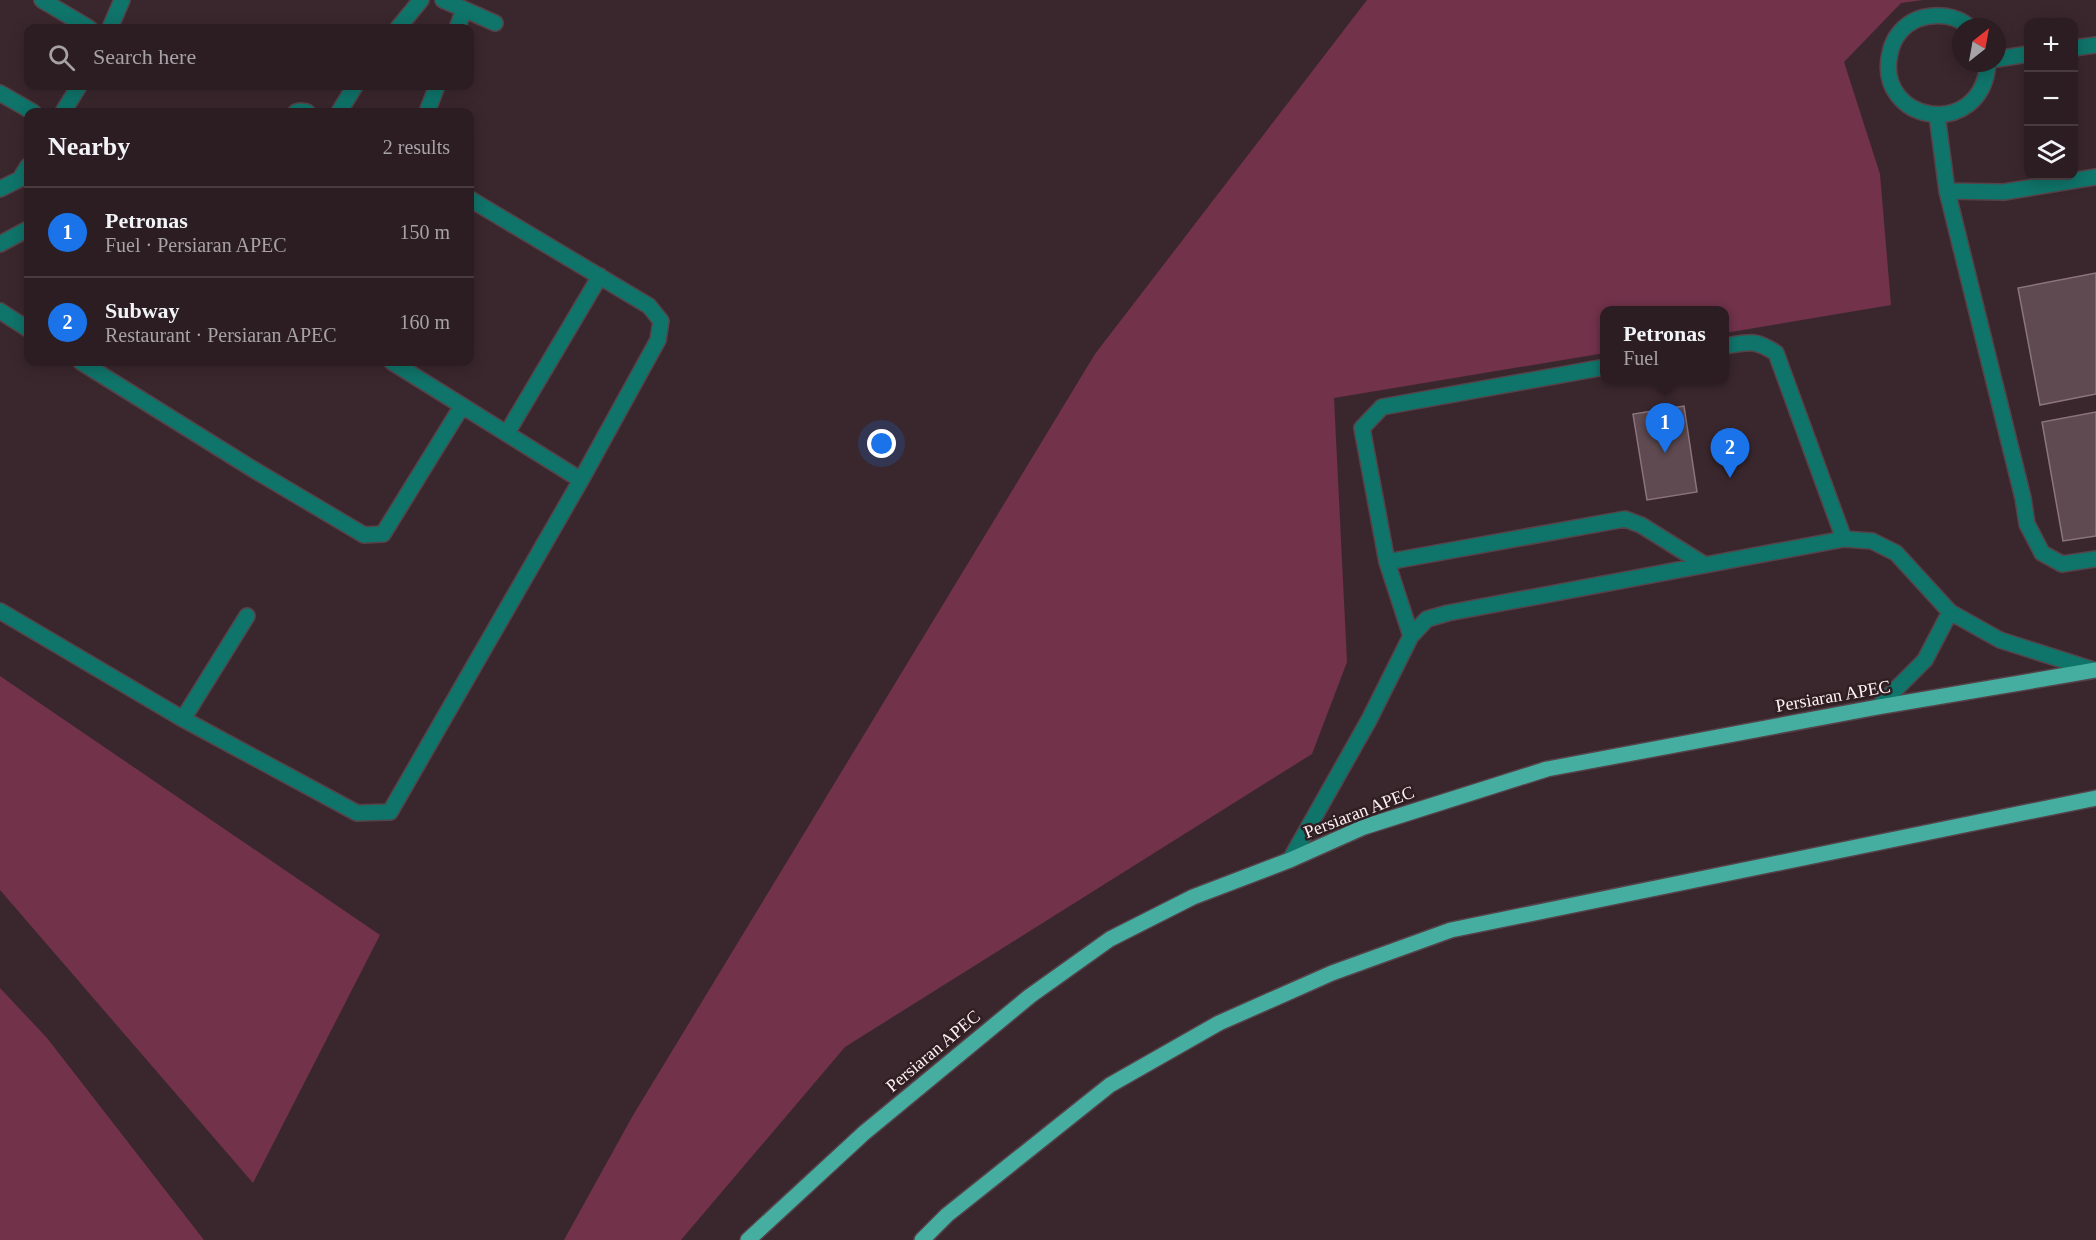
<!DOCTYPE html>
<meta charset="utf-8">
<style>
:root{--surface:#2c1d22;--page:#34262a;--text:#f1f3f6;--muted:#a6a2a5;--line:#483b40;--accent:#1a73e8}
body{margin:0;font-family:Georgia,serif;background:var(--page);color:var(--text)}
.controls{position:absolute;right:18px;top:18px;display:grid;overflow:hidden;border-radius:12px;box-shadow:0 3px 15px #0003}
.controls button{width:54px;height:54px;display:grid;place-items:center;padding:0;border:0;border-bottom:2px solid var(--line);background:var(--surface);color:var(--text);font:30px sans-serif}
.compass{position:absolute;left:1952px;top:18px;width:54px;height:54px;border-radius:50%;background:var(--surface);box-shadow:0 3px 15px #0003;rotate:31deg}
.you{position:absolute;left:882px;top:444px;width:21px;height:21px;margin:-15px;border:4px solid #fff;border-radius:50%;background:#1a73e8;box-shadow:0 0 0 9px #1a73e833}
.badge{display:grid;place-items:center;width:39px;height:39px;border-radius:50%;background:var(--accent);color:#fff;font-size:20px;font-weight:700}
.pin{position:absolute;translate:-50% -50px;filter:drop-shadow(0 2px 3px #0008)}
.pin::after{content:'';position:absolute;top:32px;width:21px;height:18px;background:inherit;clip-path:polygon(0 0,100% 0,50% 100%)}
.popup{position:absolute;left:1600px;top:306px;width:129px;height:78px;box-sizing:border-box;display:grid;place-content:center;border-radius:12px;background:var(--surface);filter:drop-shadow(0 2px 4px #0005);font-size:20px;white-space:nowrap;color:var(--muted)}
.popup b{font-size:22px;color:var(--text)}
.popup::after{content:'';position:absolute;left:50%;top:100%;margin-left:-12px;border:12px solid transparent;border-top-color:var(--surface)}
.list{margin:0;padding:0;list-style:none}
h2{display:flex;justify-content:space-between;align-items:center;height:78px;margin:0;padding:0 24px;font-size:26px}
h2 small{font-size:20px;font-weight:400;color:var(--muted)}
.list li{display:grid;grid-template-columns:39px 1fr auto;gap:18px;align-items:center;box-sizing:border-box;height:90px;padding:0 24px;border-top:2px solid var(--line)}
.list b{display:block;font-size:22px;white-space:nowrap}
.list p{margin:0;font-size:20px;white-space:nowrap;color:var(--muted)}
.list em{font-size:20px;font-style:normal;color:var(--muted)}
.icon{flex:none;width:33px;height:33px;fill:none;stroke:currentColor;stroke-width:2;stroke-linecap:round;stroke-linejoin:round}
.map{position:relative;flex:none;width:2096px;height:1240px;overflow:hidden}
.search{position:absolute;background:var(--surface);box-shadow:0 3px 15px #0003;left:24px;top:24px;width:450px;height:66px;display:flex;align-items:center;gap:15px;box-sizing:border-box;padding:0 21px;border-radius:12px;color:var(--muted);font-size:22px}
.panel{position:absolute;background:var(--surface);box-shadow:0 3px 15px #0003;left:24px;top:108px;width:450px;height:258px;border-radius:12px}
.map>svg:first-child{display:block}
.green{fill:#71324a}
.building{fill:#5e4a50;stroke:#8b757c;stroke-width:1.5}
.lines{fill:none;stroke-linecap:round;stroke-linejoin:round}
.minor-casing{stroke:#554349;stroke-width:18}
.major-casing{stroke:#554349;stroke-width:18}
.minor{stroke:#0f746a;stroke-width:15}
.major{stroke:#46ada1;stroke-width:15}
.labels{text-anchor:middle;stroke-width:5;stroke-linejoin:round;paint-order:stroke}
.street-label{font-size:18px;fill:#fef1f4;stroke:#301e23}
</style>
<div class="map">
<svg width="2096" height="1240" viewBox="0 0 2096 1240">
<rect width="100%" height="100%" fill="#3a272d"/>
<path class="green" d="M1367,0H1923L1901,3L1844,62L1880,174L1891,305L1725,333V310H1605V353L1334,398L1347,662L1312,754L845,1047L681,1240H564L632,1117L1095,354Z
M0,676L380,935L253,1183L0,890Z
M0,988L47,1038L204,1240H0Z"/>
<path class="building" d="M2096,273V394L2040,405L2018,288Z
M1684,406L1697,492L1647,500L1633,414Z
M2096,412V536L2063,541L2042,422Z"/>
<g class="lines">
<g class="minor-casing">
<path id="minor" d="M42,0L89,28
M443,0L495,23
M1970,27C1955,15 1936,13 1918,19C1903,25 1893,38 1890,53C1874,123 1982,142 1988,63
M110,28L122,0
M398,28L421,0
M457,28L464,10
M2074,48L2096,45
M1997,59L2028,54
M0,93L33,112
M63,112L79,86
M296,112L300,111L307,112
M339,112L355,86
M427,112L437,86
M1937,115L1947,191L2023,498L2027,524L2042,553L2062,564L2096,559
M0,189L20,179L28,166
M1947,191L2004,192L2096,177
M0,244L28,229
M0,311L28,329
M1725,346C1750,342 1755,339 1776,353L1844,539
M81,362L256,471L364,535L383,534L462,406
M392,362L581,480
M507,433L600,276
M1387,562L1625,519L1641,525L1705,565
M0,611L183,719L357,813L390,812L581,480L658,340L661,321L649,306L470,199
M1411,636L1387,562L1362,428L1382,407L1605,367
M1878,707L1925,660L1950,612L2000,640L2094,670
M183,719L247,616
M1290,860L1369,720L1411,636L1427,619L1448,613L1844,539L1872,541L1896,553L1950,612"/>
</g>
<g class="major-casing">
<path id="major" d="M748,1240L864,1133L1030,996L1110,939L1193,897L1290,860L1364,827L1547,769L1878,707L2096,670
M922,1240L947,1215L1110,1085L1219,1023L1332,973L1451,930L2096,798"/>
</g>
<use href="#minor" class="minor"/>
<use href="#major" class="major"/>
</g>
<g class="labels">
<g class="street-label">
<text transform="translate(1833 696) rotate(-10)" y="6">Persiaran APEC</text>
<text transform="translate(1359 812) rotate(-21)" y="6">Persiaran APEC</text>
<text transform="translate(933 1051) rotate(-40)" y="6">Persiaran APEC</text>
</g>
</g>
</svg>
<div class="controls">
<button>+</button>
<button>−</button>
<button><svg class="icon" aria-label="layers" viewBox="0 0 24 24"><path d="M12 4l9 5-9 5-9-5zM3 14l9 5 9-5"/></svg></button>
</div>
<svg class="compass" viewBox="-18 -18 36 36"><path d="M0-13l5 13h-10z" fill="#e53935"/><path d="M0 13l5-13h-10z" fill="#a6a2a5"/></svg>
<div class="you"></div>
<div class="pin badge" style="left:1665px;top:453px">1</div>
<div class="popup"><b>Petronas</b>Fuel</div>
<div class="pin badge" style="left:1730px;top:478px">2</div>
<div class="search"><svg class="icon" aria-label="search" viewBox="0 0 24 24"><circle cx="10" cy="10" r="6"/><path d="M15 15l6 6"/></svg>Search here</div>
<section class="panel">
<h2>Nearby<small>2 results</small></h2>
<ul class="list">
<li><span class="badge">1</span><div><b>Petronas</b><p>Fuel · Persiaran APEC</p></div><em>150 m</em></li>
<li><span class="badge">2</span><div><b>Subway</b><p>Restaurant · Persiaran APEC</p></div><em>160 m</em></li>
</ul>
</section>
</div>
